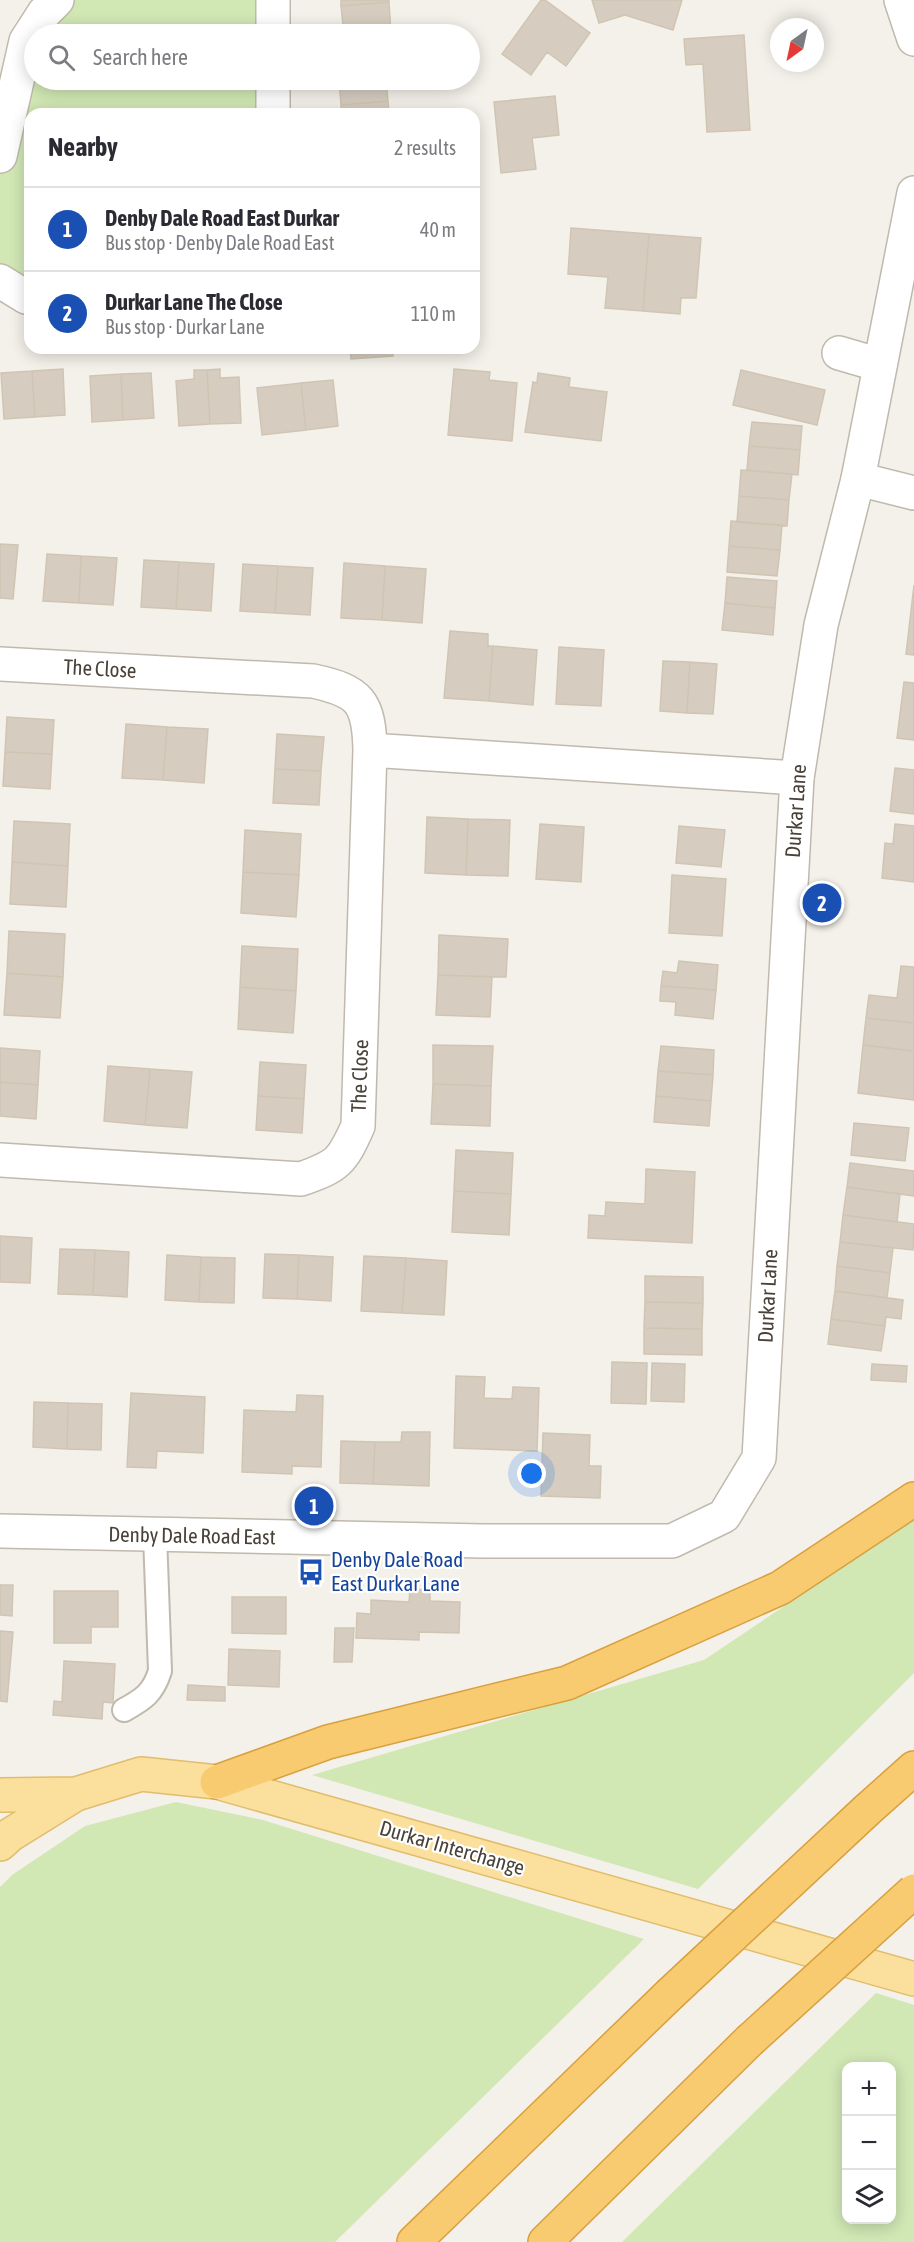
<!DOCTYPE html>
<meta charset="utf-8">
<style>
:root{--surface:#fff;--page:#f7f7f7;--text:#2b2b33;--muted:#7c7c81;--line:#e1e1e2;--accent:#f34022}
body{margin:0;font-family:"Asap Condensed",sans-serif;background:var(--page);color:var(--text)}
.controls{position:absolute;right:18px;bottom:18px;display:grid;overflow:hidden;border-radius:12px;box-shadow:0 3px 15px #0003}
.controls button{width:54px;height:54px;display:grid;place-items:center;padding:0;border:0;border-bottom:2px solid var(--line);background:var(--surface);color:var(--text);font:30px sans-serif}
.compass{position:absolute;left:770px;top:18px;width:54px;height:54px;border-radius:50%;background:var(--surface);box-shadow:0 3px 15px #0003;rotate:213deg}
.you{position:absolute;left:532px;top:1474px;width:21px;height:21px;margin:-15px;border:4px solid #fff;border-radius:50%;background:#1a73e8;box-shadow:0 0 0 9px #1a73e833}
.badge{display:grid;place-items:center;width:39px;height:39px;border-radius:50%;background:var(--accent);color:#fff;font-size:20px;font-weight:700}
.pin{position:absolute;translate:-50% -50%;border:3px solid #fff;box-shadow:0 2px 6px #0006}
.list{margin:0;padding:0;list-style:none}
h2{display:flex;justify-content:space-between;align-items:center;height:78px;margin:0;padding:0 24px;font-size:26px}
h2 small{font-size:20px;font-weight:400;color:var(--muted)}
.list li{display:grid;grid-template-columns:39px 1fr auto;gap:18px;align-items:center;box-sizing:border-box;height:84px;padding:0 24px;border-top:2px solid var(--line)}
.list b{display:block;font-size:22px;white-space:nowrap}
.list p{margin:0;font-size:20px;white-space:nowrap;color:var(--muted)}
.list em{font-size:20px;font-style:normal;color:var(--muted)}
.icon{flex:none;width:33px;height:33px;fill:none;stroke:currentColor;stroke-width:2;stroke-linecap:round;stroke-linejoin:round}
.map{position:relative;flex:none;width:914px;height:2242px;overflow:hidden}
.search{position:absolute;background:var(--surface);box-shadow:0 3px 15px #0003;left:24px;top:24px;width:456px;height:66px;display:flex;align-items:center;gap:15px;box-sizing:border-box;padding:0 21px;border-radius:33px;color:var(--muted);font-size:22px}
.panel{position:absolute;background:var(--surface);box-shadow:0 3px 15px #0003;left:24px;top:108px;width:456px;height:246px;border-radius:18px}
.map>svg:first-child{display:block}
.green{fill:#d1e7b4;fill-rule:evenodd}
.building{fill:#d6cdc0;stroke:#d0c5b3;stroke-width:1.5}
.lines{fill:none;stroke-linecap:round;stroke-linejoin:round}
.service-casing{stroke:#c0b9ad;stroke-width:26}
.minor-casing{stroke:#c0b9ad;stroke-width:36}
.tertiary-casing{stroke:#c0b9ad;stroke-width:36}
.primary-casing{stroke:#e1bd6c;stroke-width:36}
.motorway-casing{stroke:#d9a03f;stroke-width:36}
.service{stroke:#fff;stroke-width:22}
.minor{stroke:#fff;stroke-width:33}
.tertiary{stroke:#fff;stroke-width:33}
.primary{stroke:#fbdf9c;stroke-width:33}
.motorway{stroke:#f9cb70;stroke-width:33}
.motorway-bridge-casing{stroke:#d9a03f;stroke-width:36;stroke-linecap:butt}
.motorway-bridge{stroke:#f9cb70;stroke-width:33}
.labels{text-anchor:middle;stroke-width:4.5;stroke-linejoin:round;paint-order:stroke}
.street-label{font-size:21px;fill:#484238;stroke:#fff}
.transit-label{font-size:21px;fill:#164399;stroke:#fff;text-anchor:start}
</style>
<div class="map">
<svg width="914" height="2242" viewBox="0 0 914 2242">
<rect width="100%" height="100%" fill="#f4f1ea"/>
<path class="green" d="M57,0H273V34H34V80H273V114H30V298L26,297L0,281V156L26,41L44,13Z
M914,1519V1673L698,1889L312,1775L704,1660Z
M176,1802L263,1820L644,1939L335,2242H0V1887L12,1875L85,1826Z
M876,1993L914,2005V2242H622ZM846,2066H892V2220H846Z"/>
<path class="building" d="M341,0H389V2L341,6Z
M541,0H545L590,33L566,66L547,52L531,75L502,54Z
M592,0H682L673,30L625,15L599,23Z
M389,2L391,34H344L341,6Z
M744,35L750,130L707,132L703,64L686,65L684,39Z
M339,80H386L388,101L341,105Z
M555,96L559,135L532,138L536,169L501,173L494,102Z
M388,101L389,114H341V105Z
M571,228L649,234L643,311L605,308L608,277L568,274Z
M649,234L701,238L696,298H681L680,314L643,311Z
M350,348H393V356L351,359Z
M63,369L65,415L35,417L32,371Z
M220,369V378L239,377L241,423L210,424L207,370Z
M454,369L490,372L489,380L517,383L512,441L448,435Z
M194,370H207L210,424L179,426L176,381L194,379Z
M741,370L825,390L817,425L733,405Z
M32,371L35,417L4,419L1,373Z
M151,373L154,418L123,420L121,374Z
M538,373L570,378L569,387L607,392L601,441L525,432L533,382L537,383Z
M121,374L123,420L92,422L90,376Z
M333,380L338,426L306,430L301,383Z
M301,383L306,430L262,435L257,388Z
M752,422L802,426L800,450L749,446Z
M749,446L800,450L798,475L747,470Z
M741,470L792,474L789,500L739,496Z
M739,496L789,500L787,526L737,522Z
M731,521L782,525L780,550L729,546Z
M0,544L18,545L13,599L0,598Z
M729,546L780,550L777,576L727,572Z
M47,554L81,556L79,603L43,601Z
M81,556L117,558L113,605L79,603Z
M144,560L179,562L176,609L141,607Z
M179,562L214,564L211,611L176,609Z
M344,563L385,566L382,620L341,618Z
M243,564L278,566L275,613L240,611Z
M278,566L313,568L310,615L275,613Z
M385,566L426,569L422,623L382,620Z
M727,577L777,581L775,608L725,603Z
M914,585V655L906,654Z
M725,603L775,608L773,635L722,630Z
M450,631L488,634V646H493L489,701L444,698Z
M493,646L537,650L533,705L489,701Z
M559,647L604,650L601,706L556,704Z
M663,661L690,662L687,713L660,711Z
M690,662L717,664L713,714L687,713Z
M904,682L914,683V740L897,738Z
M7,717L54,720L52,754L5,752Z
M126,724L167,727L163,780L122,778Z
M167,727L208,729L204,783L163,780Z
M277,734L324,737L321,771L275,769Z
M5,752L52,754L50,789L3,786Z
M895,768L914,770V814L890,811Z
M275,769L321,771L319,805L273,803Z
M427,817L468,819L466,875L425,873Z
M468,819L510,820L508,876L466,875Z
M14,821L70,824L68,866L12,862Z
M540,824L584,827L581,882L536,879Z
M895,824L914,826V882L882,878L885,843L893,844Z
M679,826L725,830L721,867L676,863Z
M245,830L301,834L299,875L243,872Z
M12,862L68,866L66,907L10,904Z
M243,872L299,875L296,917L241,913Z
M672,875L726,879L722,936L669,933Z
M9,931L65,934L63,977L7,973Z
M439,935L508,939L506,977L438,975Z
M242,946L298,949L296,991L240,987Z
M679,961L718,965L716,990L661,986L663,971L677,973Z
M901,966L914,967V1023L866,1018L869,995L897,998Z
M7,973L63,977L60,1018L4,1015Z
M438,975L492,977L490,1017L436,1015Z
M661,986L716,990L713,1019L675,1015L676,1002L660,1001Z
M240,987L296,991L293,1033L238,1029Z
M866,1018L914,1023V1051L863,1045Z
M433,1045L493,1046L491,1086L433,1084Z
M863,1045L914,1051V1100L858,1093Z
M661,1046L714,1050L713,1075L658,1071Z
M0,1048L40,1051L38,1085L0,1082Z
M260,1062L306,1065L304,1099L258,1096Z
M108,1066L150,1069L145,1125L104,1121Z
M150,1069L192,1072L187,1128L145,1125Z
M658,1071L713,1075L711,1101L656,1096Z
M0,1082L38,1085L36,1119L0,1116Z
M433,1084L491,1086L490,1126L431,1124Z
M258,1096L304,1099L302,1133L256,1130Z
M656,1096L711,1101L709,1126L654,1122Z
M854,1123L909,1128L905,1161L851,1155Z
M456,1150L513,1153L511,1194L454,1191Z
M850,1163L914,1171V1196L847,1187Z
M646,1169L695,1172L692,1243L588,1238L589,1215L605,1216L606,1202L645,1204Z
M847,1187L900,1194L897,1222L843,1215Z
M454,1191L511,1194L509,1235L452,1232Z
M843,1215L914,1224L913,1250L840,1242Z
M0,1236L32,1238L30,1283L0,1282Z
M840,1242L893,1248L890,1273L837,1266Z
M60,1249L95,1250L93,1295L58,1294Z
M95,1250L129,1252L127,1297L93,1295Z
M265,1254L299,1255L297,1299L263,1298Z
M167,1255L201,1257L199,1302L165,1300Z
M299,1255L333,1257L331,1301L297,1299Z
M364,1256L406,1258L402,1313L361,1311Z
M201,1257L235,1258L234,1303L199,1302Z
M406,1258L447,1261L444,1315L402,1313Z
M837,1266L890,1273L887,1298L835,1291Z
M645,1276L703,1277V1303L645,1302Z
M835,1291L903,1300L901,1319L886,1317L885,1326L831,1319Z
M645,1302L703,1303L702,1329L644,1328Z
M831,1319L885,1326L881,1351L828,1344Z
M644,1328L702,1329V1355L644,1354Z
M612,1362L647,1363L646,1404L611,1403Z
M652,1363L685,1364L684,1402L651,1401Z
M872,1364L907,1366L906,1382L871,1380Z
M456,1376L485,1377L484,1398L512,1399L513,1387L539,1388L537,1451L454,1448Z
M131,1393L205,1397L203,1453L157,1451L156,1468L127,1467Z
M297,1395L323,1396L321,1467L292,1466V1474L242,1472L244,1410L296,1412Z
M34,1402L68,1403L67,1449L33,1447Z
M68,1403L102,1404L101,1450L67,1449Z
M402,1432H430L429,1486L373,1484L375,1442H401Z
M543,1433L590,1435L589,1466H601L600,1498L541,1496Z
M341,1441L375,1442L373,1484L340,1483Z
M0,1585H13L12,1616L0,1615Z
M410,1589L430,1590V1601L460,1602L459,1633L419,1632V1640L356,1638L357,1613L371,1614V1600L409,1602Z
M54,1591H118V1627H91V1643H54Z
M232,1597H286V1634L232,1633Z
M335,1628H354L352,1662H334Z
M0,1631L13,1632L7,1702L0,1701Z
M229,1649L280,1651L279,1687L228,1685Z
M64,1661L115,1664L113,1703L103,1702L102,1719L53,1715L54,1701L62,1702Z
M188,1685L225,1687V1701L187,1700Z"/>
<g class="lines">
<g class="service-casing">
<path id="service" d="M124,1710C144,1699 153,1693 160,1671L155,1535"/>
</g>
<g class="minor-casing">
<path id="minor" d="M273,0V34
M273,80V114
M0,156L26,41L44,13L57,0
M0,281L26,297L30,298
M839,353L880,365
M858,479L914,493
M0,664L313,681C360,691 369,702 370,750L358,1126C342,1162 338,1166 301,1179L0,1160
M370,750L797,778"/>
</g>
<g class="tertiary-casing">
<path id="tertiary" d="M901,0L914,39
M0,1531L483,1541H672L724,1516L759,1458L797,778L821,625L858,479L914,193"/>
</g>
<g class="primary-casing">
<path id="primary" d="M0,1795L76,1794
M0,1844L10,1835L76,1794L141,1774L217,1782L914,1979"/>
</g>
<g class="motorway-casing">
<path id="motorway" d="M217,1782L328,1742L567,1683L780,1588L914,1499
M867,1810L914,1768
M414,2242L669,1995
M545,2242L749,2041"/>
</g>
<use href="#service" class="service"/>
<use href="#minor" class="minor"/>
<use href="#tertiary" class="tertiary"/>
<use href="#primary" class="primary"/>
<use href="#motorway" class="motorway"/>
<g class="motorway-bridge-casing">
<path id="motorway-bridge" d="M669,1995L867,1810
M749,2041L914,1891"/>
</g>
<use href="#motorway-bridge" class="motorway-bridge"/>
</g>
<defs>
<g id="bus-bare" transform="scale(2.07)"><path d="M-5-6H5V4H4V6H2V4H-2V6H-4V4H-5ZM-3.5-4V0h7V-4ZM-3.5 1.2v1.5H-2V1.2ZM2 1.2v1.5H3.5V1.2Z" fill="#1a4fb4" stroke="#fff" stroke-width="2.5" paint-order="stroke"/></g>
</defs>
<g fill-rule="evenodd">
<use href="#bus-bare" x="311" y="1572"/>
</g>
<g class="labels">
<g class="street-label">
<text transform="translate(100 669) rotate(3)" y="7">The Close</text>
<text transform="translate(796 811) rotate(-86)" y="7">Durkar Lane</text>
<text transform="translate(360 1076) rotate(-88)" y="7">The Close</text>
<text transform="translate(768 1296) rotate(-87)" y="7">Durkar Lane</text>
<text transform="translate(192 1536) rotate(1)" y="7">Denby Dale Road East</text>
<text transform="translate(452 1848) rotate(16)" y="7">Durkar Interchange</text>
</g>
<g class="transit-label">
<text x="331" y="1567">Denby Dale Road<tspan x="331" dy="24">East Durkar Lane</tspan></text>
</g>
</g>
</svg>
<div class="controls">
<button>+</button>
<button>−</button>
<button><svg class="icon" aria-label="layers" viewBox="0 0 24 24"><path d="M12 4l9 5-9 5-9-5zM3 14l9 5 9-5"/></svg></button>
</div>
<svg class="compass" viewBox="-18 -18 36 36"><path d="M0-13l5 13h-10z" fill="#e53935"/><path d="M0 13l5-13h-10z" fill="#7c7c81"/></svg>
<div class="you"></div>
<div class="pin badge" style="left:314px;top:1506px;background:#1a4fb4">1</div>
<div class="pin badge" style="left:822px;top:903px;background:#1a4fb4">2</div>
<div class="search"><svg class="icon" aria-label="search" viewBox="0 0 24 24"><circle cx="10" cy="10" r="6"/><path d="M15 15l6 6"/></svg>Search here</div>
<section class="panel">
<h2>Nearby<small>2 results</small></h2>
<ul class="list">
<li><span class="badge" style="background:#1a4fb4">1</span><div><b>Denby Dale Road East Durkar</b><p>Bus stop · Denby Dale Road East</p></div><em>40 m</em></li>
<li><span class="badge" style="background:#1a4fb4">2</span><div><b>Durkar Lane The Close</b><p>Bus stop · Durkar Lane</p></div><em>110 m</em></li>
</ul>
</section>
</div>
